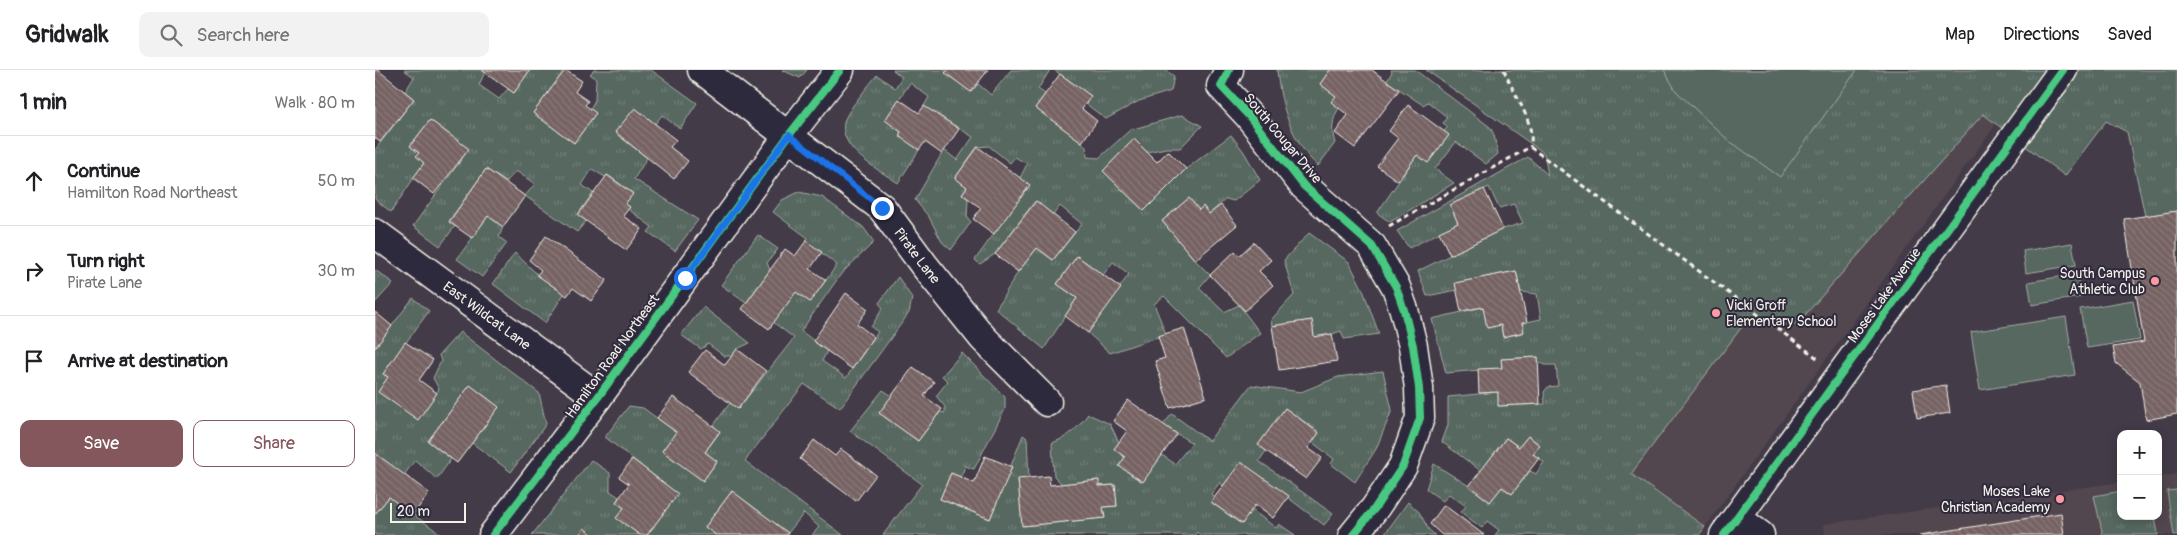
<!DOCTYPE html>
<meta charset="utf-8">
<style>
:root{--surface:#fff;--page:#f2f2f2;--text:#202124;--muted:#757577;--line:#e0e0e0;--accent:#84575d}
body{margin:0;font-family:Pangolin,sans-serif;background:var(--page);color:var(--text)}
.controls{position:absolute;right:15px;bottom:15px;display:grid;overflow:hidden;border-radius:10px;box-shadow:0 2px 12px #0003}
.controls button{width:45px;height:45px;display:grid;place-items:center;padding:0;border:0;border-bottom:1px solid var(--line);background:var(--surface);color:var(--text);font:25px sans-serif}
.scale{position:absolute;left:15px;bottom:12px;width:76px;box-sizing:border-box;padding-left:5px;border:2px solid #f4f1e8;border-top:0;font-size:14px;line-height:18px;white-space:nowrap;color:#f4f1e8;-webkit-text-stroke:4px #2f2a3d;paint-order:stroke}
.stop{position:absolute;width:15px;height:15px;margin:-11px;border:4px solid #1a73e8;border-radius:50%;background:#fff}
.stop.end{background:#1a73e8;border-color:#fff;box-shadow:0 1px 5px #0008}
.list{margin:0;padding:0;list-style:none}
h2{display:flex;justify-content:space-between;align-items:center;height:65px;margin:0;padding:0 20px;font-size:21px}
h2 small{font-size:16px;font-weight:400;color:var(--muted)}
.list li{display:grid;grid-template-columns:32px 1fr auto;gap:15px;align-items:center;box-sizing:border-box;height:90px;padding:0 20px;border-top:1px solid var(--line)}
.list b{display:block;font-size:19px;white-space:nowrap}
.list p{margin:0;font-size:16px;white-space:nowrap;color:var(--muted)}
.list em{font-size:16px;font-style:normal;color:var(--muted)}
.actions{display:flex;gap:10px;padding:15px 20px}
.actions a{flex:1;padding:11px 0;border:1px solid var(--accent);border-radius:10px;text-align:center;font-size:18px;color:var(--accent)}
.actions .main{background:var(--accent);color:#fff}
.icon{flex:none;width:28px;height:28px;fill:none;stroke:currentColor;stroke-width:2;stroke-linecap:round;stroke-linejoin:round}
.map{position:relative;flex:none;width:1802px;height:465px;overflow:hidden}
header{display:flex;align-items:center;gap:30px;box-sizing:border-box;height:70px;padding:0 25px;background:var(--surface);border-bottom:1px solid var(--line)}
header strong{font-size:24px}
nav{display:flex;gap:28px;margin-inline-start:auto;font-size:18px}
.search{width:350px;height:45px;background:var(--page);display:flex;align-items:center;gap:12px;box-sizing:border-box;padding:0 18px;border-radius:10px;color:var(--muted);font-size:19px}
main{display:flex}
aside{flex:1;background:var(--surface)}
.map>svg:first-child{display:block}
.built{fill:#534750}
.grass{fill:url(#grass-tufts);stroke:#a5aca4}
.pitch{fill:#566861;stroke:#a5aca4}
.building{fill:url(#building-back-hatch);stroke:#f4f1e8}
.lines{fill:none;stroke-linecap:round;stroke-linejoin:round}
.minor-casing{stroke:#f4f1e8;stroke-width:31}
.path{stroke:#f4f1e8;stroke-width:3;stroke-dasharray:5 4;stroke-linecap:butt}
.minor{stroke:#2f2a3d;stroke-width:28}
.cycleway-casing{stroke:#2f2a3d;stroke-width:11}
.cycleway{stroke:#46c982;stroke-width:8}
.route{stroke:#1a73e8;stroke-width:6}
.poi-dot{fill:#ff9aa2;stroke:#2f2a3d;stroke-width:2}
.labels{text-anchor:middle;stroke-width:4;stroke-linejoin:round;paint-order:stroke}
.street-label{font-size:14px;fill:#f4f1e8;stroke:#2f2a3d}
.poi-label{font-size:14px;fill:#f4f1e8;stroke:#2f2a3d;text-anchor:end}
</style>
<header>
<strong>Gridwalk</strong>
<div class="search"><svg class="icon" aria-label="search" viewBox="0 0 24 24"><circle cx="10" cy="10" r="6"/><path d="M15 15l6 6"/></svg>Search here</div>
<nav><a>Map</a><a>Directions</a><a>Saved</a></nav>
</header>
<main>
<aside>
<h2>1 min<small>Walk · 80 m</small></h2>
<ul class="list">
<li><svg class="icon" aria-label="ahead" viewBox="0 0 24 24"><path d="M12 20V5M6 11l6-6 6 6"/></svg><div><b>Continue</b><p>Hamilton Road Northeast</p></div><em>50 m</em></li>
<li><svg class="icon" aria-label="right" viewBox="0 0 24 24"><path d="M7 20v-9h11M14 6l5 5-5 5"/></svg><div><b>Turn right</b><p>Pirate Lane</p></div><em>30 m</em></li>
<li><svg class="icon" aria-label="arrive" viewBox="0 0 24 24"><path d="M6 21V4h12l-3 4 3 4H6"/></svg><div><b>Arrive at destination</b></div></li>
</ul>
<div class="actions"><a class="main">Save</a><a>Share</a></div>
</aside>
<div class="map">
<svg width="1802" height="465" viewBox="0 0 1802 465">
<defs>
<pattern id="grass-tufts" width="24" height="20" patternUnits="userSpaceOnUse" patternTransform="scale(1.25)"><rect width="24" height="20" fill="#566861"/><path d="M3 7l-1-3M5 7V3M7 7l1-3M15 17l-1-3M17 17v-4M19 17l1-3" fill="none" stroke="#6f7e78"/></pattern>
<pattern id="building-back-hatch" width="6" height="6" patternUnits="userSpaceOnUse" patternTransform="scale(1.25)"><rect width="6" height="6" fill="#766263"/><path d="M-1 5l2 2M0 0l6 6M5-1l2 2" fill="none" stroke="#8a7979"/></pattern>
</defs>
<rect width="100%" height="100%" fill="#443b48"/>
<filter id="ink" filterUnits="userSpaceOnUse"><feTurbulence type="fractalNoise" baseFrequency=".02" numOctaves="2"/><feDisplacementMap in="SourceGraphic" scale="10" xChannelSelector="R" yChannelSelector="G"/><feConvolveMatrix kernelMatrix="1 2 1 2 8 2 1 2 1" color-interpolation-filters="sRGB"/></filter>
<g filter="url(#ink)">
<path class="built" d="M1051,0H1660L1330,457L1222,380L1169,83Z
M1802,404V465H1450L1449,454L1746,412V446H1783V407Z"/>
<path class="grass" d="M29,0H107L110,2L104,15L124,29L133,19L139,23L155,0H190L158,43L199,73L221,43L215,39L220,30L221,9L215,4L219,0H276L322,33L305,59L287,45L280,54L260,38L240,63L272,88L259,109L323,150L300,181L273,162L277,157L253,139L255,137L250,134L258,123L233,105L230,107L217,99L207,115L218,123L203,144L211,151L202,162L150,126L160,114L141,101L131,112L111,99L74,151L80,156L65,176L38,156L94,79L55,50L35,76L44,83L42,86L49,93L16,142L0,129V80L39,29L30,22L39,7Z
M407,0H432L425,8Z
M518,0H571V3L596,22L603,14L616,25L636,0H675L663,19L670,24L660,38L707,72L711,77L712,87L724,88L755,60L807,45L827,56L805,78H791L772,82L759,69L728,101L769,141L811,99L856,65L869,82L885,110L859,131L851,129L834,144L828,136L824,140L814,128L787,151L820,190L835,205L824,218L849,242L864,235L885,263L851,288L789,226L779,234L791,264L735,283L713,263L754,204L738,192L728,205L702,186L682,214L702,228L669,279L621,239L643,202L662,178L678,190L707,154L685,136L678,145L660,131L620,184L605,194L600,190L654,115L645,108L652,94L640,87L635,93L614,76L602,77L580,108L592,117L587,124L593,129L592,147L596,152L576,180L567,172L554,147L540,130L569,80L582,90L598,67L549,36L554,27L535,13L510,50L526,62L524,66L544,80L523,113C503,99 460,78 470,49C474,39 494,15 502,5L520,18L527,7Z
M679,0H790L799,6L796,21L764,31L731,49L711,34L716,26Z
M902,0H955L945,14L961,26L964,38C957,49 956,60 960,73L943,96C917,73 905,34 902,0Z
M1016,0H1040L1115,57L1119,65L1123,84L1111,94L1081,72L1060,99L1079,113L1015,152L1002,143L1042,85L1053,93L1074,65L1069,61L1073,57L1068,53L1072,47L1053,32L1048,35L1012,11L1017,2Z
M1051,0H1802V141L1770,146L1752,62L1731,51L1690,106L1608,44L1422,254H1369L1256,404L1330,457L1324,465H1120L1124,460L1112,451L1107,458L1086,442L1091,436L1074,424L1068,431L1051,419L1059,394L1094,416L1115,432L1127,417L1137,424L1155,401L1161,404L1169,392L1158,384L1165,375L1153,366L1144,377L1131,368L1106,401L1067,372L1073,355V327L1123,322L1124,336L1170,334L1169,322L1173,317L1183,316L1181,295H1170L1163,291V287L1127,289V298L1071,303L1057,249L1108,237L1126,255L1128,267L1148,263L1147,253L1166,249L1162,224L1146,222L1141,201L1081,213L1082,220L1052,226L1043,201L1128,159L1148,153L1139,134L1124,138L1114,117L1075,135L1083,153L1034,178L1022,161L1153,87L1173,105L1169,83Z
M424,122L447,127L488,157L499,172L466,204L426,261L452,281L447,291L471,308L503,262L496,257L508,238L504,233L523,207L537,228L534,243L465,338L429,314L370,391L468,465H437L444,457L429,443L413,463L357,421L330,457L341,465H272L302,424L230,367L254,336L268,338L301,362L287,381L328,410L342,392L330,382L345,362L338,356L355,333L363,339L419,268L398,252L421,222L435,232L462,195L431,171L433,168L398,142L407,130Z
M113,146L128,157L124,167L132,173L107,207L82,189Z
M934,163L974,192L988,220L1004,264L969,269L966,261L957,264L939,267L937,250L897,256L896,250L919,225L909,190Z
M383,165L403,179L392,193L395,200L371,233L346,215Z
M140,183L163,205L189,224L170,253L118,214Z
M0,200L18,213L0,233Z
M38,228L54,241L8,304L13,307L43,349L64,319L58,308L66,291L64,285L85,262L164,323L171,354L136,402L97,373L124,337L95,315L53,371L76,389L62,409L40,390L29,405L0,383V278Z
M328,237L375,273L362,279L357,286H349L333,274L326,279L306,265Z
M587,283L630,327V339L599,399L590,396L586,407L576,403L565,429L615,449L648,365L652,368L654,408L643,410L648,456L729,448L728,437L742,436L739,415L724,416L723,410L687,414L679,406L677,373C694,367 703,358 713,344L735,354L744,372L739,379L750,387L744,396L767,412L787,385L800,394L817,373L788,355L797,344L834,371L876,315L926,322L963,307L1008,301L1017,340L1001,379L980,412L956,394L959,389L937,372L944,362L910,338L891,381L884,391L958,444L949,455L866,392L848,416L845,412L836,424L840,428L837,433L866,454L877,440L901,458L904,454L920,465H825L822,462L820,465H508L547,414L475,361L508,320L517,326L504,343L543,371L565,342L570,343V337L561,326L573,311L567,306Z
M216,390L235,403V421L244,427L241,432L249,438L242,448L265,465H157Z
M1802,420V465H1799L1792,421Z
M1746,421V446H1780L1783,465H1728L1719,426Z
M14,427L67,465H0V444Z
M1033,432L1044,442L1054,460L1060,465H1009Z"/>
<path class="pitch" d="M1289,0H1482L1405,107L1353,70L1301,21Z
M1697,173L1701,195L1651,203L1648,181Z
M1702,204L1706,227L1657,235L1653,212Z
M1758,230L1765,270L1712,278L1705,239Z
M1691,247L1700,305L1605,320L1596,262Z"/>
<path class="building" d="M0,0H3L39,29L5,72L0,68Z
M107,0H155L139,23Z
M190,0L207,11L200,22L213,31L210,35L221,43L199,73L158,43Z
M573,0H613L596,22L570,3Z
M955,0H997L1024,20L980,78L960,63L973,45L956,32L961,26L945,14Z
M685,4L716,26L707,39L722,51L707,72L660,38Z
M524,29L544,43L549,36L584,59L567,84L550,72L544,80L524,66L526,62L510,50Z
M1033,35L1074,65L1053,93L1042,85L1023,111L1002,96L1023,68L1014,61Z
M260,38L301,70L295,77L313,91L299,109L240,62Z
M55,50L94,79L59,124L38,108L49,93L41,86L44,83L35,76Z
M759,69L782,92L793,81L811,99L769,141L728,101Z
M603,77L655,115L619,164L598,149L606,138L587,124L592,117L580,108Z
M111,99L150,126L128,157L113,146L97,168L74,152Z
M232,105L258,124L250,134L255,137L248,146L267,159L251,180L203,145Z
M1109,119L1128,159L1075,185L1064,162L1083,153L1075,135Z
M814,128L824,140L828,136L834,144L846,135L862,155L820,190L787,151Z
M661,131L700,162L678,190L662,178L643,202L620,184Z
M1802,141V344L1771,350L1765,312L1741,293L1738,277L1769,272L1749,149Z
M171,166L232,210L216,231L198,218L192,226L162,205L166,200L154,190Z
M431,171L447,182L435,199L451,210L435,232L421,222L394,259L367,239L410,179L420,186Z
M879,172L896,190L884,201L898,215L870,241L835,205L860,181L864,186Z
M702,186L746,218L713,263L690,246L702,228L682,214Z
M1141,201L1152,252L1147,253L1149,262L1128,267L1126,255L1112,258L1108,237L1086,241L1080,213Z
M471,223L493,239L482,254L499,267L477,299L438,271Z
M0,242L17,256L0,278Z
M937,250L939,267L957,264L962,291L904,300L897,256Z
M809,258L831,327L795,338L780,291L790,288L783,266Z
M30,272L58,290L44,310L62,323L43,350L3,322L13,307L8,304Z
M362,279L391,301L363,339L313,302L330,280L350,295Z
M1163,287L1165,334L1123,336V322L1104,323L1103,299L1127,298L1126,289Z
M538,297L559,312L549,326L567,339L543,371L504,343Z
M95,315L124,337L82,393L53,371Z
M1571,315L1575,343L1542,348L1538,320Z
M298,327L345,361L330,382L342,391L328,411L287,381L301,362L282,348Z
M753,330L802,364L768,412L744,396L750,387L739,379L752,361L738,351Z
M910,338L944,363L933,378L947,388L931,409L883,375Z
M1153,366L1165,375L1158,384L1164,388L1137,424L1127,417L1115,432L1094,416L1131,368L1144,377Z
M439,370L460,386L466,379L501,405L481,431L425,389Z
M0,383L54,423L38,445L14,427L0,444Z
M610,386L637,397L615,449L565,429L576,403L599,413Z
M257,389L303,424L272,465H265L241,448L249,438L241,432L254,414L244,407Z
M866,392L914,426L898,448L880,435L867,454L836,432Z
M674,406L675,415L724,410V416L740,415L742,436L728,437L730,448L647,456L643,409Z
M357,421L413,463L412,465H341L330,457Z
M1069,435L1109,465H1067L1055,454Z
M1686,443L1689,465H1545Z
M209,458L218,465H204Z"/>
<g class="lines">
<g class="minor-casing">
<g id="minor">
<path id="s1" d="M327,0L507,138L549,195L608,268L672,332"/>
<path d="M854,0L846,16L874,46L929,116L997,176L1021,217L1029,240L1038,276L1044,318L1045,348L1028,396L1000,438L978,465"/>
<path id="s2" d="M0,163L223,327"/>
<path d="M1362,448L1385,465"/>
<path d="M118,465L223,327L414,65L465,0"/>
<path d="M1349,465L1688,0"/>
</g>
</g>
<path class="path" d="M1129,0C1137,22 1162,54 1155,77
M1014,156L1155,77L1445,290"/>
<use href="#minor" class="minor"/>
<g class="cycleway-casing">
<path id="cycleway" d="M854,0L846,16L874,46L929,116L997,176L1021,217L1029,240L1038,276L1044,318L1045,348L1028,396L1000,438L978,465
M118,465L223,327L414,65L465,0
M1349,465L1688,0"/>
</g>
<use href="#cycleway" class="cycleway"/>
</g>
</g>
<g class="lines" filter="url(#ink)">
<path class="route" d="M310,208L414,65L507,138"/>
</g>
<g class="poi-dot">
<circle cx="1780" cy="211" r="5"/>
<circle cx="1341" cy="243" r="5"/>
<circle cx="1685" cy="429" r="5"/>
</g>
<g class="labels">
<g class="street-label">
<text transform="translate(908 68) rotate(50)" y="5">South Cougar Drive</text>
<text dy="5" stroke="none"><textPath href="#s1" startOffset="286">Pirate Lane</textPath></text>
<text transform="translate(1509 225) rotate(-54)" y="5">Moses Lake Avenue</text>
<text dy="5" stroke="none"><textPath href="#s2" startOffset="139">East Wildcat Lane</textPath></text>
<text transform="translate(237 286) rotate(-54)" y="5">Hamilton Road Northeast</text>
</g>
<g class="poi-label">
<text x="1770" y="208">South Campus<tspan x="1770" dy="16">Athletic Club</tspan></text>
<text x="1351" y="240" text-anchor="start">Vicki Groff<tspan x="1351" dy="16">Elementary School</tspan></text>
<text x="1675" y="426">Moses Lake<tspan x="1675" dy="16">Christian Academy</tspan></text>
</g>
</g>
</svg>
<div class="controls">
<button>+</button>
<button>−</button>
</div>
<div class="scale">20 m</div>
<div class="stop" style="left:310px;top:208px"></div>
<div class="stop end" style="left:507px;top:138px"></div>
</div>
</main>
